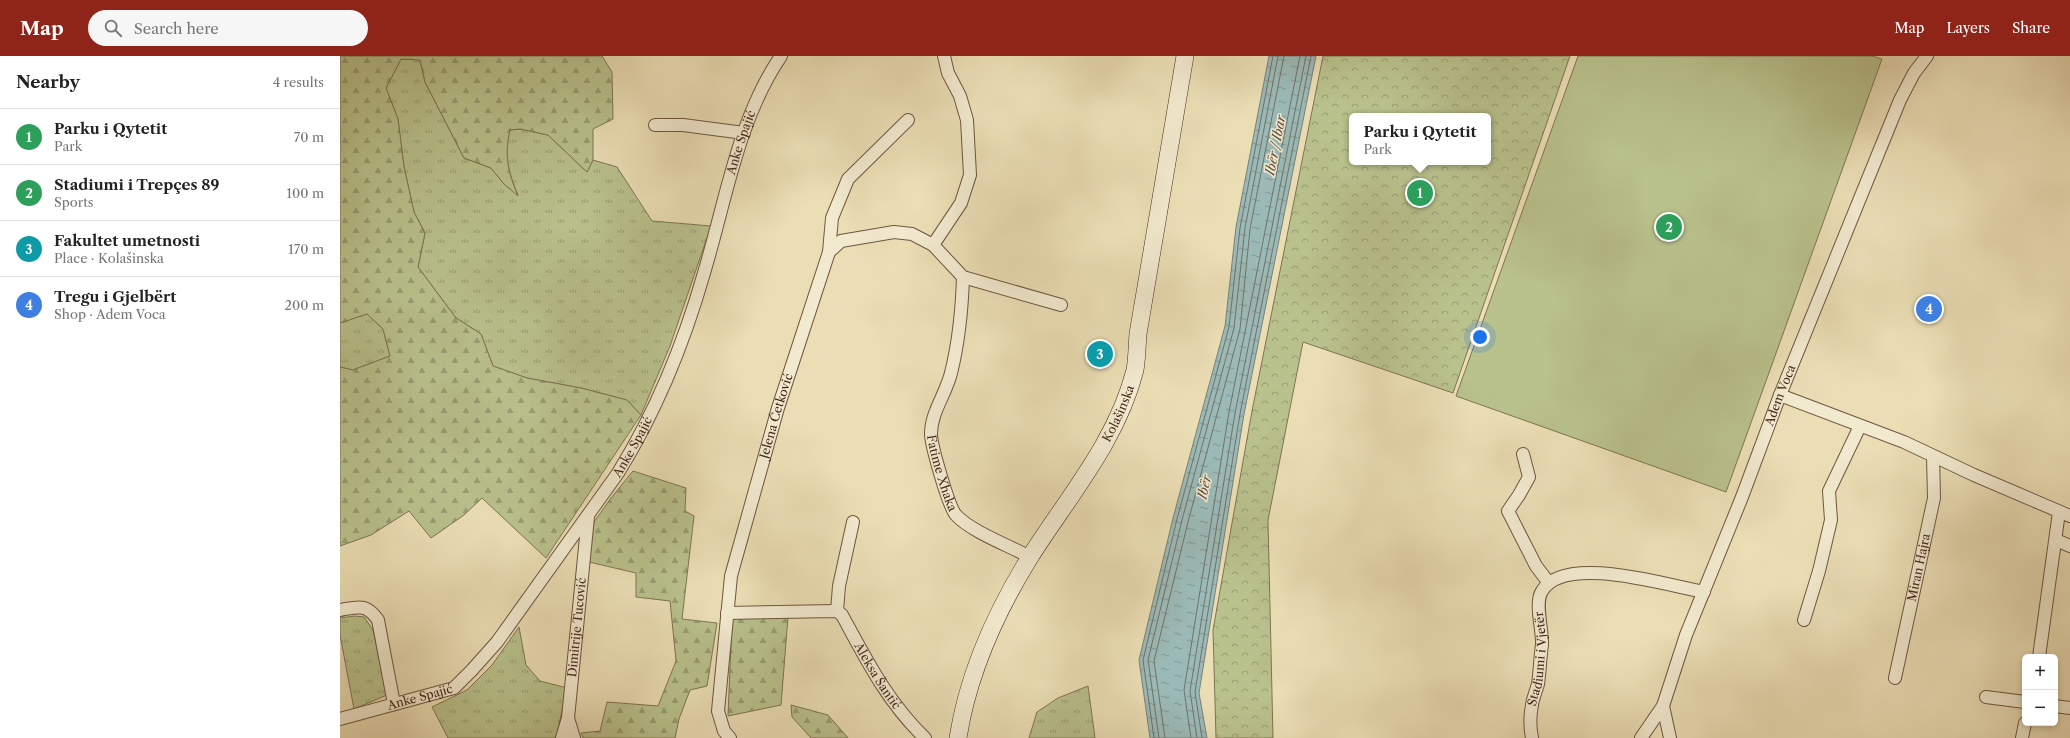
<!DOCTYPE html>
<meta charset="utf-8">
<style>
:root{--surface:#fff;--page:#f6f6f6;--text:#222;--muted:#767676;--line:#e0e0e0;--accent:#8f2418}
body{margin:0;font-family:"Libre Caslon Text",serif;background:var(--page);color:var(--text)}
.controls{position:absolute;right:12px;bottom:12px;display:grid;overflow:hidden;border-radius:6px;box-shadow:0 2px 6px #0003}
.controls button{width:36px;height:36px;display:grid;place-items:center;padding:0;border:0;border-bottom:1px solid var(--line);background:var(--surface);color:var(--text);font:20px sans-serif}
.you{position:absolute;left:1140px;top:281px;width:14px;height:14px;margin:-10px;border:3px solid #fff;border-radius:50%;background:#1a73e8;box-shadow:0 0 0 6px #1a73e833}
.badge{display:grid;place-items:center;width:26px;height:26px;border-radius:50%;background:var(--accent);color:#fff;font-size:13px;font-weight:700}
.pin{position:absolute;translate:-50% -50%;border:2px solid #fff;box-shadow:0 1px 4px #0006}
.popup{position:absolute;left:1009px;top:57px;width:142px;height:52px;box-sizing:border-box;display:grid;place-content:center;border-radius:6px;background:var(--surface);filter:drop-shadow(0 1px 3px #0005);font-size:13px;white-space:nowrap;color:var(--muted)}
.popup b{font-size:15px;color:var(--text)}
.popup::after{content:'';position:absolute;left:50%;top:100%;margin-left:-8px;border:8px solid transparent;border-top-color:var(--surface)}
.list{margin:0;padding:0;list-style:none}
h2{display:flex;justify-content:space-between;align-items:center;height:52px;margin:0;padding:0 16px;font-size:17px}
h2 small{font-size:13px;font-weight:400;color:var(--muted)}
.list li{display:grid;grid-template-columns:26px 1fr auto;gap:12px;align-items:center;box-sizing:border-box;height:56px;padding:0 16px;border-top:1px solid var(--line)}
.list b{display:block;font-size:15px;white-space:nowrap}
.list p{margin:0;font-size:13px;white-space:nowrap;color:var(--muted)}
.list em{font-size:13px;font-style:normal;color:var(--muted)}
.icon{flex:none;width:22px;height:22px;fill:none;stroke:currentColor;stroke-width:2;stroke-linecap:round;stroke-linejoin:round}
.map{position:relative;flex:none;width:1730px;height:682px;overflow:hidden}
header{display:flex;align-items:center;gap:24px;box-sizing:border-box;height:56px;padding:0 20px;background:var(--accent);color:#fff}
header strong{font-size:19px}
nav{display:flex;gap:22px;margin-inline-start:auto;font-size:14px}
.search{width:280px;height:36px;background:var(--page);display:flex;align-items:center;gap:10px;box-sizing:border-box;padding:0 14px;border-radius:22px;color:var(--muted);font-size:15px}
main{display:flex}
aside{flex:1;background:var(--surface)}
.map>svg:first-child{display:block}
.grass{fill:url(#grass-tufts);stroke:#7f7452}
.forest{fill:url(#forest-firs);stroke:#7f7452}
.park{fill:url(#park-crowns);stroke:#7f7452;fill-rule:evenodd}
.pitch{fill:#b9c18c;stroke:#7f7452}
.water{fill:url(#water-ripples);stroke:#798078}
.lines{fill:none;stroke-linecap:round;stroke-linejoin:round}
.shore{stroke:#707168;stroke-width:1}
.minor-casing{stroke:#6e5640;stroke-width:14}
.secondary-casing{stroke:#452819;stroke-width:18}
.minor{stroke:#f2eacf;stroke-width:12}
.secondary{stroke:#f2eacf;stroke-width:17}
.labels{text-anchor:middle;stroke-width:3;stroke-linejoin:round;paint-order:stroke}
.street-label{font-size:12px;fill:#452819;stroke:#f2eacf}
.water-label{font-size:13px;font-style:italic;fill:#5a4c40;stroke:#f2eacf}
</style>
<header>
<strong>Map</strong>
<div class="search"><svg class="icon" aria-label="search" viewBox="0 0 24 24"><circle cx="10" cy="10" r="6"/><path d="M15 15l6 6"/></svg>Search here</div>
<nav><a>Map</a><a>Layers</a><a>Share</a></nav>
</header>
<main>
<aside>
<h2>Nearby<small>4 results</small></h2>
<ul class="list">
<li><span class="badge" style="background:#2e9e5b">1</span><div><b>Parku i Qytetit</b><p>Park</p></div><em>70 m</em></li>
<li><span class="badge" style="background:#2e9e5b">2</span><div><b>Stadiumi i Trepçes 89</b><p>Sports</p></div><em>100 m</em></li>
<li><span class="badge" style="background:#0f9aa8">3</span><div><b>Fakultet umetnosti</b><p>Place · Kolašinska</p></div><em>170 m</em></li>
<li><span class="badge" style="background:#3f7fe0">4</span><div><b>Tregu i Gjelbërt</b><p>Shop · Adem Voca</p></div><em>200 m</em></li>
</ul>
</aside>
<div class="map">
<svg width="1730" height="682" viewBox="0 0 1730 682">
<defs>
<pattern id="grass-tufts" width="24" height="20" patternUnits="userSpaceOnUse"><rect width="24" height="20" fill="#b9c18c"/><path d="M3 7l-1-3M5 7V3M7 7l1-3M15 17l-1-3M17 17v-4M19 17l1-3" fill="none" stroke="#989d72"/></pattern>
<pattern id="forest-firs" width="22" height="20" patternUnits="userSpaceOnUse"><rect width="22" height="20" fill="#b9c18c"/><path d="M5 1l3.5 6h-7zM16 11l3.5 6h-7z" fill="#989d72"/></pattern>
<pattern id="park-crowns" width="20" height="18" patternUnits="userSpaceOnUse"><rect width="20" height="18" fill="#b9c18c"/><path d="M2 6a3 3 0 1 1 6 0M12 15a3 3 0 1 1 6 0" fill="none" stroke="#989d72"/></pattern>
<pattern id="water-ripples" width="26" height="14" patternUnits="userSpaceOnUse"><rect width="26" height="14" fill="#9bbab7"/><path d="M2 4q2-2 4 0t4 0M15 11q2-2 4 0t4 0" fill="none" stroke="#809794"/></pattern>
</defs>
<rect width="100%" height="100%" fill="#ebdeb5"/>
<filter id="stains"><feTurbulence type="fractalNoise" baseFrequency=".005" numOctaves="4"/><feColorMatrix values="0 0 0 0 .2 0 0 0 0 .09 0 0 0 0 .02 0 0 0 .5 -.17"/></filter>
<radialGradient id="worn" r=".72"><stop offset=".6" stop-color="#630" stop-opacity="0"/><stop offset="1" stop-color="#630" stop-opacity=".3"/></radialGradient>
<path class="grass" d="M61,3L80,4L85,26L124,102L151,112L164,128L178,139C168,116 164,98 170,74L180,73L208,79L247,116L253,104L277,111L312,165L371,170L330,290L301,359L287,344L241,332L187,322L153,310L141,278L116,262L78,211L85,177L74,156L64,111L58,63L46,32Z
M27,258L43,273L50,300L13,314L0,311V267Z
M15,560L24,561L33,574L47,639L14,653L0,579V562Z
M179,571L186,609L200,625L227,632L216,682H108L92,651L127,634L152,609Z
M748,630L755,682H689L697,656L718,642Z"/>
<path class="forest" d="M0,0H262L272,16L273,63L253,73V104L247,116L208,79L180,73L170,74C164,99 168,117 178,140L164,128L151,112L124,102L85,26L80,4L61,3L46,32L58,63L64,111L74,156L85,177L78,211L116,262L141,278L153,310L187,322L241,332L287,344L301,359L206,502L142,442L124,459L91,482L69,455L31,479L0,490V311L13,314L50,300L43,273L27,258L0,267Z
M293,415L346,432L345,455L354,460L342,563L377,567L367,630L350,634L339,663L335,682H243L241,677L260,675L267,646L318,650L336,605L330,545L296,541V517L249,506L254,466L271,442Z
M448,561L441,649L388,660L392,562Z
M451,649L488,659L508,682H471L452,661Z"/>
<path class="park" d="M983,0H1230L1113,337L963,286L928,464L933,682H876L873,574L912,355ZM1012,60H1148V106H1012Z"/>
<path class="pitch" d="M1238,0H1532L1542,3L1386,436L1116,340Z"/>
<path class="water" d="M929,0H976L904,358L859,637L867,682H810L799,604L833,462L885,270L896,171Z"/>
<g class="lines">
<path class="shore" d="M814,682L803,604L837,463L889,271L900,172L933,0
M819,682L808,604L842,464L894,272L905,172L938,0
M825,682L814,605L848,466L900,273L910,173L944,0
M851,682L844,634L889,356L960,0
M857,682L850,635L895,357L966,0
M862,682L855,636L900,358L971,0"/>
<g class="minor-casing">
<g id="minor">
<path d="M315,69H343L404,77"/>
<path d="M593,189L621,147L630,119L627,64L620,40L608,17L604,0"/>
<path d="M489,196L501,185L554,176L572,178L593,189L623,221L721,249"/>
<path id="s1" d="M623,221C622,253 619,285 611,317C606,338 591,356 591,378C591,389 609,452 616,459C630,475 670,490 690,501"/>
<path d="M1440,339L1564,386L1634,419L1730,460"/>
<path d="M1183,398L1189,421L1179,439L1168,455L1196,510L1209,527"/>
<path d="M1716,484L1730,490"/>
<path d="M0,554C18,551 26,547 38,564L54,648"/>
<path d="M497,555L499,530L513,466"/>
<path id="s2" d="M387,557L497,555L502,559C526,603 548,647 585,682"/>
<path d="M1464,564L1479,515L1491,464L1489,435L1520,370"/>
<path d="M1699,601L1719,456"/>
<path id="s3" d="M1555,622L1594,442L1593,400"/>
<path d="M1646,641L1685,646"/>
<path d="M1323,650L1330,682"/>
<path d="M1715,650L1730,652"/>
<path d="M228,662L234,682"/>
<path id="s4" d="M0,663L114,632L132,614L157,586L278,417C317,354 344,287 364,217C386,144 398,63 441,0"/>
<path id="s5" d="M222,682L228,662L248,461"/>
<path id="s6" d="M390,682L384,675L378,655L391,520L438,352L489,196L492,162L508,123L568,64"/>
<path id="s7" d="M1192,682C1190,672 1190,659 1192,649C1193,642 1196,635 1198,628C1200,615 1200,602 1202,589C1203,574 1194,547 1202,535C1224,497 1329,530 1364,536"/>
<path id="s8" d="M1301,682L1323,650L1346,579L1402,441L1440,339L1560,44L1574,17L1587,0"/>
<path d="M1682,682L1685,667"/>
</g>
</g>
<g class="secondary-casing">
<g id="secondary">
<path id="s9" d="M618,682C628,618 656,556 690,501C728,441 777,385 795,314C797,303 797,290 798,278L845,0"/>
</g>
</g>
<use href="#minor" class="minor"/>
<use href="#secondary" class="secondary"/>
</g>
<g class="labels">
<g class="street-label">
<text dy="4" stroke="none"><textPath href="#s4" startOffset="743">Anke Spajić</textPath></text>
<text dy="4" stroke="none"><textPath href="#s8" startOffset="371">Adem Voca</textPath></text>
<text dy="4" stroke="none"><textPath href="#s9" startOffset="365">Kolašinska</textPath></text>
<text dy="4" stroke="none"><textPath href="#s6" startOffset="332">Jelena Ćetković</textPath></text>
<text dy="4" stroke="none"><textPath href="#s4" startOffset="419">Anke Spajić</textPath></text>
<text dy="4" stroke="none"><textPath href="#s1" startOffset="202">Fatime Xhaka</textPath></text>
<text dy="4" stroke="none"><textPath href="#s3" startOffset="113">Miran Hajra</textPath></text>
<text dy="4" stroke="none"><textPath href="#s5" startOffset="112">Dimitrije Tucović</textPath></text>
<text dy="4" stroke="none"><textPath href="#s7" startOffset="80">Stadiumi i Vjetër</textPath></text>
<text dy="4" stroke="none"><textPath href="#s2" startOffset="187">Aleksa Šantić</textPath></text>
<text dy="4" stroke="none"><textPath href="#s4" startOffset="83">Anke Spajić</textPath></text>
</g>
<g class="water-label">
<text transform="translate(935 89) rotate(-79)" y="5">Ibër / Ibar</text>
<text transform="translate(864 431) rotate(-78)" y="5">Ibër</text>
</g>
</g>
<rect width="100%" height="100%" filter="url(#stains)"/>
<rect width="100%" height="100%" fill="url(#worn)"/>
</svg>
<div class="controls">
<button>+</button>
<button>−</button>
</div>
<div class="you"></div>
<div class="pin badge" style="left:1080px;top:137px;background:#2e9e5b">1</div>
<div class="popup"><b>Parku i Qytetit</b>Park</div>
<div class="pin badge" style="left:1329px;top:171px;background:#2e9e5b">2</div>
<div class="pin badge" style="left:760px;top:298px;background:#0f9aa8">3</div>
<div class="pin badge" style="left:1589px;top:253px;background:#3f7fe0">4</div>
</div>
</main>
